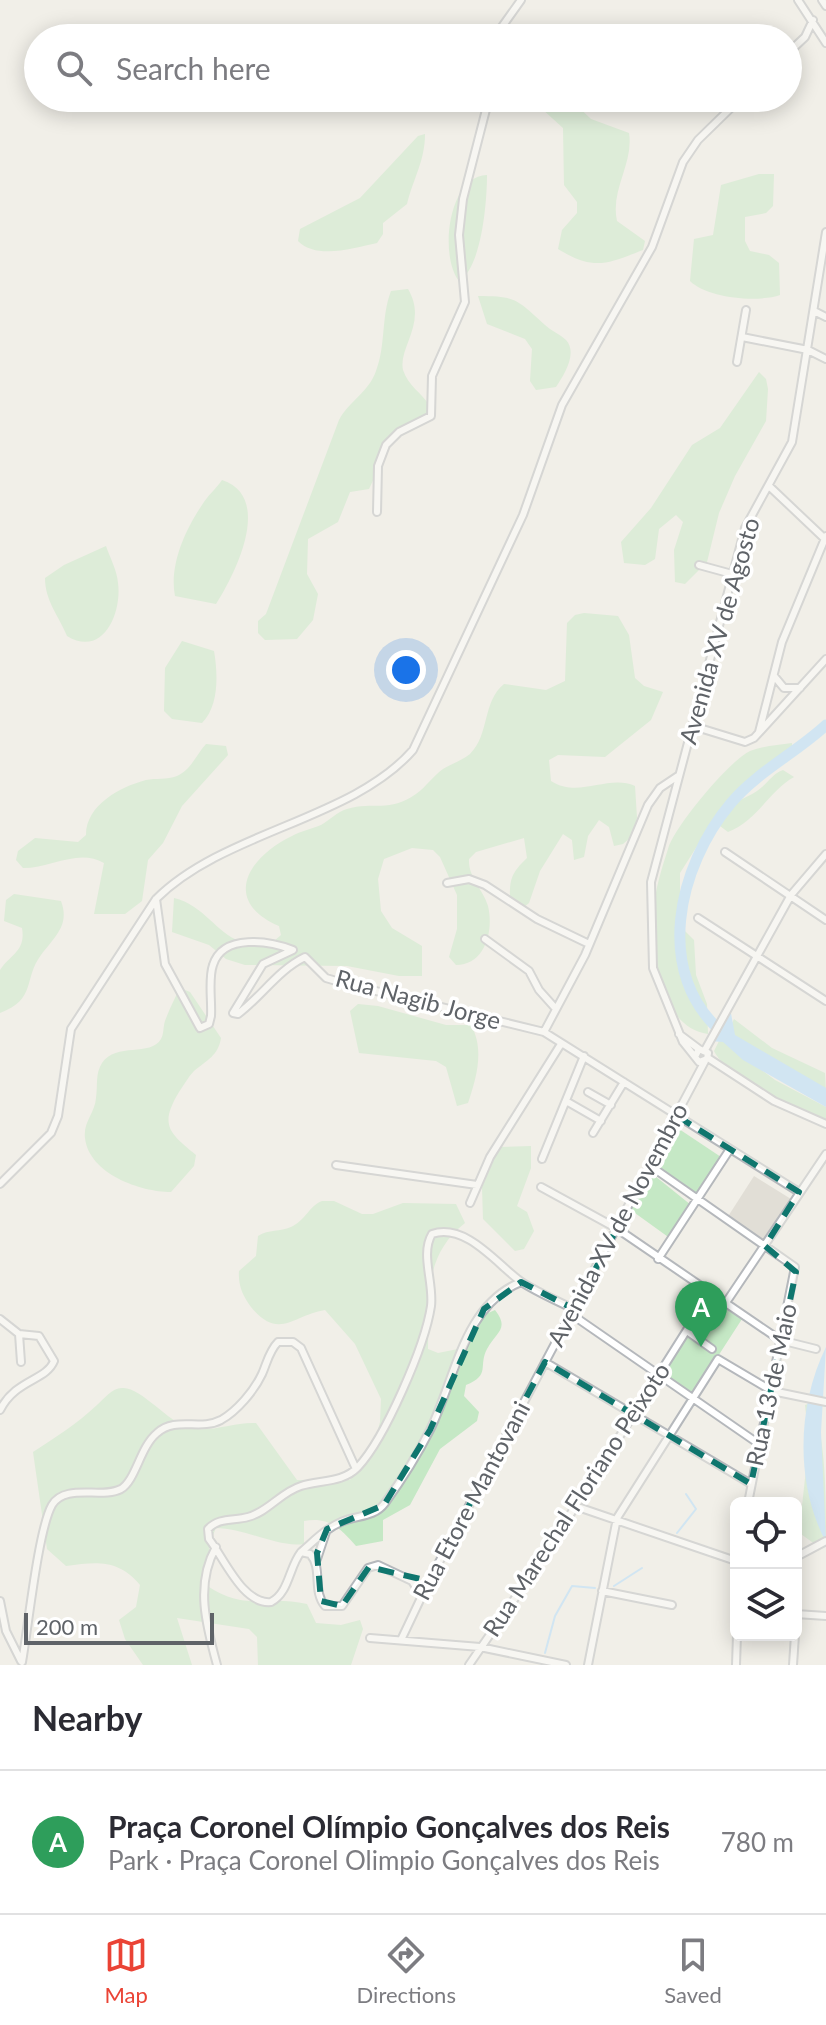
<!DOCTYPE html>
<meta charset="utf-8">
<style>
:root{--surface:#fff;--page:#f2f2f3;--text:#2b2b33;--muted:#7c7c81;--line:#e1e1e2;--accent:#ea4335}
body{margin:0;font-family:Lato,sans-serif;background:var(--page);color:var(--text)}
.controls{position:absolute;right:24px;bottom:24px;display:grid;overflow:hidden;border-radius:12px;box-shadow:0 4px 20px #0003}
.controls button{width:72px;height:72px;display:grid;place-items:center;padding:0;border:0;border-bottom:2px solid var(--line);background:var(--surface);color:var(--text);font:40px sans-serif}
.scale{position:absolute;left:24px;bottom:20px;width:190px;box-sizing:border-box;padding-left:8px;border:4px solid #5f6368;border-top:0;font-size:22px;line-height:28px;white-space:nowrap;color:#5f6368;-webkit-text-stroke:6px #fff;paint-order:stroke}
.you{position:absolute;left:406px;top:670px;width:28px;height:28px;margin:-20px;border:6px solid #fff;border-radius:50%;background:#1a73e8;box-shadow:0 0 0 12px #1a73e833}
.badge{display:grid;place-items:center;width:52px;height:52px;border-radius:50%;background:var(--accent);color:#fff;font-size:26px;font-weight:700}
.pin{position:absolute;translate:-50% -66px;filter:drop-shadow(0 2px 4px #0008)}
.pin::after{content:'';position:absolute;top:42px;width:28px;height:24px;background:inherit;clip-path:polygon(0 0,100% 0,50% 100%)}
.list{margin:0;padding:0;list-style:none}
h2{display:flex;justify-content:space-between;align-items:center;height:104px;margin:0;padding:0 32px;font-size:34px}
h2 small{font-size:26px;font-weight:400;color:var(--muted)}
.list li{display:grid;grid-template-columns:52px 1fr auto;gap:24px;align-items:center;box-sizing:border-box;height:144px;padding:0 32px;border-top:2px solid var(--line)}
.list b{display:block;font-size:30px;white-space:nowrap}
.list p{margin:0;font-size:26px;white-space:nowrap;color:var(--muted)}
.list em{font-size:26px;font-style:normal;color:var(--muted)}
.icon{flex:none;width:44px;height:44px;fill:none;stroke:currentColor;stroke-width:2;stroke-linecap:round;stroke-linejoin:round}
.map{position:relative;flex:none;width:826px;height:1665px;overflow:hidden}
.search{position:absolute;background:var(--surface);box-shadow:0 4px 20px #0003;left:24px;right:24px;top:24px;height:88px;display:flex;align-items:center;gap:20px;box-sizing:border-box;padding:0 28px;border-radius:44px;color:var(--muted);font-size:30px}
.sheet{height:248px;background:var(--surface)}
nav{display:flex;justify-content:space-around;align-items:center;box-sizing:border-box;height:112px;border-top:2px solid var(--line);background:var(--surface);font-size:22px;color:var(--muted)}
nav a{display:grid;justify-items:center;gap:4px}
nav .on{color:var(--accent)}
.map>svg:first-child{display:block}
.education{fill:#e1ded6}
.green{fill:#c5e8c5}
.water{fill:#aadaff}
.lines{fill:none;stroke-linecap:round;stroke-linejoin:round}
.stream{stroke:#aadaff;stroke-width:2}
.river{stroke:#aadaff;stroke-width:11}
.minor-casing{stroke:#b5b8bc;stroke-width:10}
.minor{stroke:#fff;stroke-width:6}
.marked{fill:none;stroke:#0f766e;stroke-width:6;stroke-dasharray:16 10;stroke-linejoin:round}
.labels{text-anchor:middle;stroke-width:7;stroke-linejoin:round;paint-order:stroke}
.street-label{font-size:24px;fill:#5f6368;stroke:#fff}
</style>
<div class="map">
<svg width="826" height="1665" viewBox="0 0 826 1665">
<rect width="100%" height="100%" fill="#f1efe8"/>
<path class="education" d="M754,1176L791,1199L764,1242L727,1218Z"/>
<path class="green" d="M530,98H569L591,119L629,133C634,163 610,190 617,221L645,241L643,250C607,264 594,271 558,249L562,230L577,213V202L564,185L563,128Z
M425,134C425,161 413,179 407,204L383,223V234L377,243C353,248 317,260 298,241L300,229L360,198L418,136Z
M759,174H774L773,206L766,213L745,217V241L750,251L769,255L779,263L780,295C757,303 707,298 690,281L694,239L713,235L721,185Z
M487,175C487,201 482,267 459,281C439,256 448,176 487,175Z
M408,289C428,323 398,347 403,370C408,386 422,393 430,406V417L392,440L369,489L350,492L338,522L308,539L307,574L318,594L313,620L297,639L265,640L258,633V621L266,614L339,420C349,401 369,392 376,371C386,345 381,317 391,291Z
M478,296C517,296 517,300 545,325C551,331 560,334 566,340C578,353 564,375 556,387L536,390L530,381L532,349L525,339L487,324Z
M759,372L766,379L768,389L766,421L735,476L719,513L707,562L685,584L675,582L674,550L683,522L676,515L659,529L655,559L645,565L624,563L621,542L651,508L692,445L720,428Z
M222,480C274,497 235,574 216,604L175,596C169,566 185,530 202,505C208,495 216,489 222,480Z
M106,546C110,558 117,570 118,583C122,613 103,658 67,636C59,616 45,601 45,578L64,565Z
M584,613L618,616L629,635L635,678L644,686L663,692L651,720L605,757L558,755L549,760L551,781C579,799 608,774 635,786L637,818L631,837L623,844L614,846L609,827L599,820L588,836L584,857L574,860L572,840L563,834L540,871L529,903L519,911L510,907C510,882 508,876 527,858L524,838L476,852L469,859C468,878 483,889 488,906C494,931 485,965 456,965L449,957L457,929V895L440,857L433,850L412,848L384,859L378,879L381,911L392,928L422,946V976H399L347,966L245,965L226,959L209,945L172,932L174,898C204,905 217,934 240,941C250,944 263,942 273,942L281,935L279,926C221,901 248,857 292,836C301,831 311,829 321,825C330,820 337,812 347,809C374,801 389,813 416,794C426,787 433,776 443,769C451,764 463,760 470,754C490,734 482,702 504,684L546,690L565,681L567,623L575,615Z
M182,641L214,651C218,674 219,706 202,723L172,719L164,711L165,668Z
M792,743V753L726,802L720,810L680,873V926L694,940L696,975L707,1004L708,1034C658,1027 651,948 654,909C655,889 662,868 668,849C674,827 729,761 750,751C763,746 778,745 792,743Z
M206,744L226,746L228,755L182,806L163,843L148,860L142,901L125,914H94L104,863C79,848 51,868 23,868L16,860L18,851L35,838L78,842L86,835C86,805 120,787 146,780C156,778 167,780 177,776C191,770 196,755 206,744Z
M783,770L794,777C769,791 757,821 728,832L720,826C721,801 747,801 762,787C770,780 773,774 783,770Z
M14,894L61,901C70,925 55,936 41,955C23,979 37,999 0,1013V970C11,954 26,951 22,928L4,921L6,900Z
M180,988L190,992L221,1038C218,1056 207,1060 194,1071C188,1077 184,1085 179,1092C159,1125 169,1133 196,1155L194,1166L171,1192C141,1192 89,1174 85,1138C83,1122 95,1113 96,1098C98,1085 95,1074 102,1063C116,1042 151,1057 161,1039C164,1034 163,1027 165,1021C169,1010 175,998 180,988Z
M358,1004L378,1006L446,1025H471C485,1050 476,1079 468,1103L457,1106L446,1067L436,1061L359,1053L350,1011Z
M734,1019L772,1048L825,1073L826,1092L727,1033Z
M720,1039L775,1080L826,1107V1124C812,1119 797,1115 783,1110C768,1105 720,1065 714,1051Z
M679,1129L721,1157L695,1197L656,1166Z
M531,1146V1168L517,1206L527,1212L534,1231L524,1249L515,1251L483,1219L482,1187L499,1147Z
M650,1172L691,1205L671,1239L628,1208Z
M322,1201H334L362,1214H373L403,1203L456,1204L465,1223C423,1256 429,1299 428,1349L438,1353L458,1349C468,1333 476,1317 495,1310C510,1329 496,1332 487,1349C478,1366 491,1375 466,1385L464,1396L479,1412L477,1421L440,1449L410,1505L383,1520V1541L356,1546C341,1529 329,1516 304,1521V1544C278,1548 245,1528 216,1528C207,1546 209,1564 202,1582C243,1613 265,1595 307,1604L316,1623L341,1625L360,1620L363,1629L351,1665H258L257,1637L249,1629L177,1618L192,1665H143L125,1639L119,1620L136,1607L140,1585C118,1559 97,1562 66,1566L47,1549L33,1452C56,1437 77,1424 97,1405C104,1399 112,1388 122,1388C140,1386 168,1422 189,1428C211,1433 233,1422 256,1423L297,1480H350L375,1441L380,1422L381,1399L355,1344L325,1310C293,1315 279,1341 251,1307C243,1296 238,1286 239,1271L256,1256L258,1236C269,1229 280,1232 291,1227C305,1221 309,1206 322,1201Z
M710,1299L742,1319L691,1398L661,1375Z
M811,1403C826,1431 826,1501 826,1536L816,1545L801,1534L800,1524L809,1442L805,1405Z"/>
<path class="water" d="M730,1008L735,1035L826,1088V1107L743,1060L723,1042L709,1041Z
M826,1347L821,1432L826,1542C795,1484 797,1406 826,1347Z"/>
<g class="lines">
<path class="stream" d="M677,1533L696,1509L686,1494
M614,1586L642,1568
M545,1653L555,1616L572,1586L595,1588"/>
<path class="river" d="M724,1034C652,974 678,866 731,803C757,772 797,752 826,725"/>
<g class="minor-casing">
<path id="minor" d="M798,0L826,43
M822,0L826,6
M494,38L521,0
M788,53L805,37L813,20
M814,311L826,317
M742,337L808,350L826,359
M737,362L746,310
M769,486L826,540
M377,512L378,466L386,445L399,432L431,416L432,376L465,302L459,235L463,199L489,98
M699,565L732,574
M774,676L784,688H800
M693,726L745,742L754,738L826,659
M759,732L782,642L826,536
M725,852L826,920
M447,883L469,879L485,885L537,919L589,944
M156,899L165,964L200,1028L209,1024L211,1016C212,1001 208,979 213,965C223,933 270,941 293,950L263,964L233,1013L238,1014C262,996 278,970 305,957L326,978L343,983L544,1032L799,1192
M698,918L826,1001
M485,939L529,971L539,990L556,1009
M544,1032L585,955L648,805L660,788L678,776
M679,1034L699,1049
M705,1050L791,895L826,854
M695,1057L699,1049L708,1053L707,1059L699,1062L683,1042L653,968L651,882L745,528L792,442L826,232
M708,1058L774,1101L826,1124
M588,1092L611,1105
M566,1101L601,1121
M593,1133L624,1082
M542,1159L584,1056
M336,1165L477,1185
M649,1165L795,1267L748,1503
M0,1184L51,1133L58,1116L71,1029L156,899C224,831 352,820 413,750L523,515L562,405L652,247L683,162L698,140L741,98
M541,1187L616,1228L780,1340L816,1349
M470,1203L490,1157L561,1044
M658,1259L730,1149
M725,1304L826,1154
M571,1314L759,1444
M0,1319L19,1334L21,1362
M687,1331L712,1349
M545,1362L751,1484
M0,1410C16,1379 46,1381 54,1361L39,1336L19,1334
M575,1506L736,1561
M216,1547C195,1584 206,1625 217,1665
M301,1552C314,1541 325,1529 341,1522C356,1515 374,1518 385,1503C401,1481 418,1454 430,1430C455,1380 463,1305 521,1282
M796,1557L826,1541
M317,1559L326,1532
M602,1591L672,1605
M421,1595L412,1581L378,1565L368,1568L342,1606H325C312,1591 323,1568 310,1554L301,1552C289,1567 289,1593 271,1602C243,1605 224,1558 209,1539L208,1529C219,1517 234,1521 248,1517C268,1512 281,1492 301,1486C320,1480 343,1483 358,1467C385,1438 425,1346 431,1306C434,1283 420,1254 432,1234C467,1222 500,1268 523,1283C539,1293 557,1301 574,1309
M0,1601L6,1631L21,1661
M796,1601V1616
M796,1614L826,1616
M370,1638L480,1647L566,1665
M401,1640L429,1581L705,1061
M22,1662C28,1629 38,1530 52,1505C65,1483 102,1499 121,1489C136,1480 140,1447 157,1433C176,1416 200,1431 221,1420C237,1411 254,1391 262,1374C267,1363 269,1351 278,1342H293L301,1348L356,1469
M469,1665L542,1559L709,1295
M588,1665L617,1518L718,1359L772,1391L826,1402
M736,1665L737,1635
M793,1665L795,1635"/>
</g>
<use href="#minor" class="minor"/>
</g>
<path d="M0 0H826V1665H0ZM677,1116L799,1192L765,1246L796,1272L751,1484L545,1362L429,1581L369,1567L342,1606L321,1601L317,1553L327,1529L384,1505L430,1430L484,1309L521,1282L574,1309Z" fill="#f1efe8" fill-opacity=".55" fill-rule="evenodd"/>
<path class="marked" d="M677,1116L799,1192L765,1246L796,1272L751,1484L545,1362L429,1581L369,1567L342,1606L321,1601L317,1553L327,1529L384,1505L430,1430L484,1309L521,1282L574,1309Z"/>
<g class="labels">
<g class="street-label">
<text transform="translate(720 631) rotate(-74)" y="8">Avenida XV de Agosto</text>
<text transform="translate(418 1000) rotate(15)" y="8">Rua Nagib Jorge</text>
<text transform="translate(618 1225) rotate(-62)" y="8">Avenida XV de Novembro</text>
<text transform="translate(772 1385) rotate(-78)" y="8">Rua 13 de Maio</text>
<text transform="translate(577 1500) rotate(-57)" y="8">Rua Marechal Floriano Peixoto</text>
<text transform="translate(472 1501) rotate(-62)" y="8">Rua Etore Mantovani</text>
</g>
</g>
</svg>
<div class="controls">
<button><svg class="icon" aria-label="locate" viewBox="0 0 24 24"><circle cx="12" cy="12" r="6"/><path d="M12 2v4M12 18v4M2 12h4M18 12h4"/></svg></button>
<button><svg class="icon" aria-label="layers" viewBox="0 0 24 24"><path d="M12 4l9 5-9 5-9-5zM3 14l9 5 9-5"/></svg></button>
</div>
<div class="scale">200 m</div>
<div class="you"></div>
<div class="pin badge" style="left:701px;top:1347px;background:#2e9e5b">A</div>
<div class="search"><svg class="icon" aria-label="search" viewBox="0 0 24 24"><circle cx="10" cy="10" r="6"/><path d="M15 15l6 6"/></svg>Search here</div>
</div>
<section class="sheet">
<h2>Nearby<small></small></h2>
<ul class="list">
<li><span class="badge" style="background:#2e9e5b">A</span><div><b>Praça Coronel Olímpio Gonçalves dos Reis</b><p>Park · Praça Coronel Olimpio Gonçalves dos Reis</p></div><em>780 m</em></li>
</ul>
</section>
<nav>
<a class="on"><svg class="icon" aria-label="map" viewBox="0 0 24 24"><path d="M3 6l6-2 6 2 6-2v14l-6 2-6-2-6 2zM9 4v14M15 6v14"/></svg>Map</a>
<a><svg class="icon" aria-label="directions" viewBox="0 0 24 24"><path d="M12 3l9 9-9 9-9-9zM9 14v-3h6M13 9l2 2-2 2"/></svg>Directions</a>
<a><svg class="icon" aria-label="saved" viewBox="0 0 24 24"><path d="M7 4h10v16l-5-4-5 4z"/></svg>Saved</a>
</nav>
